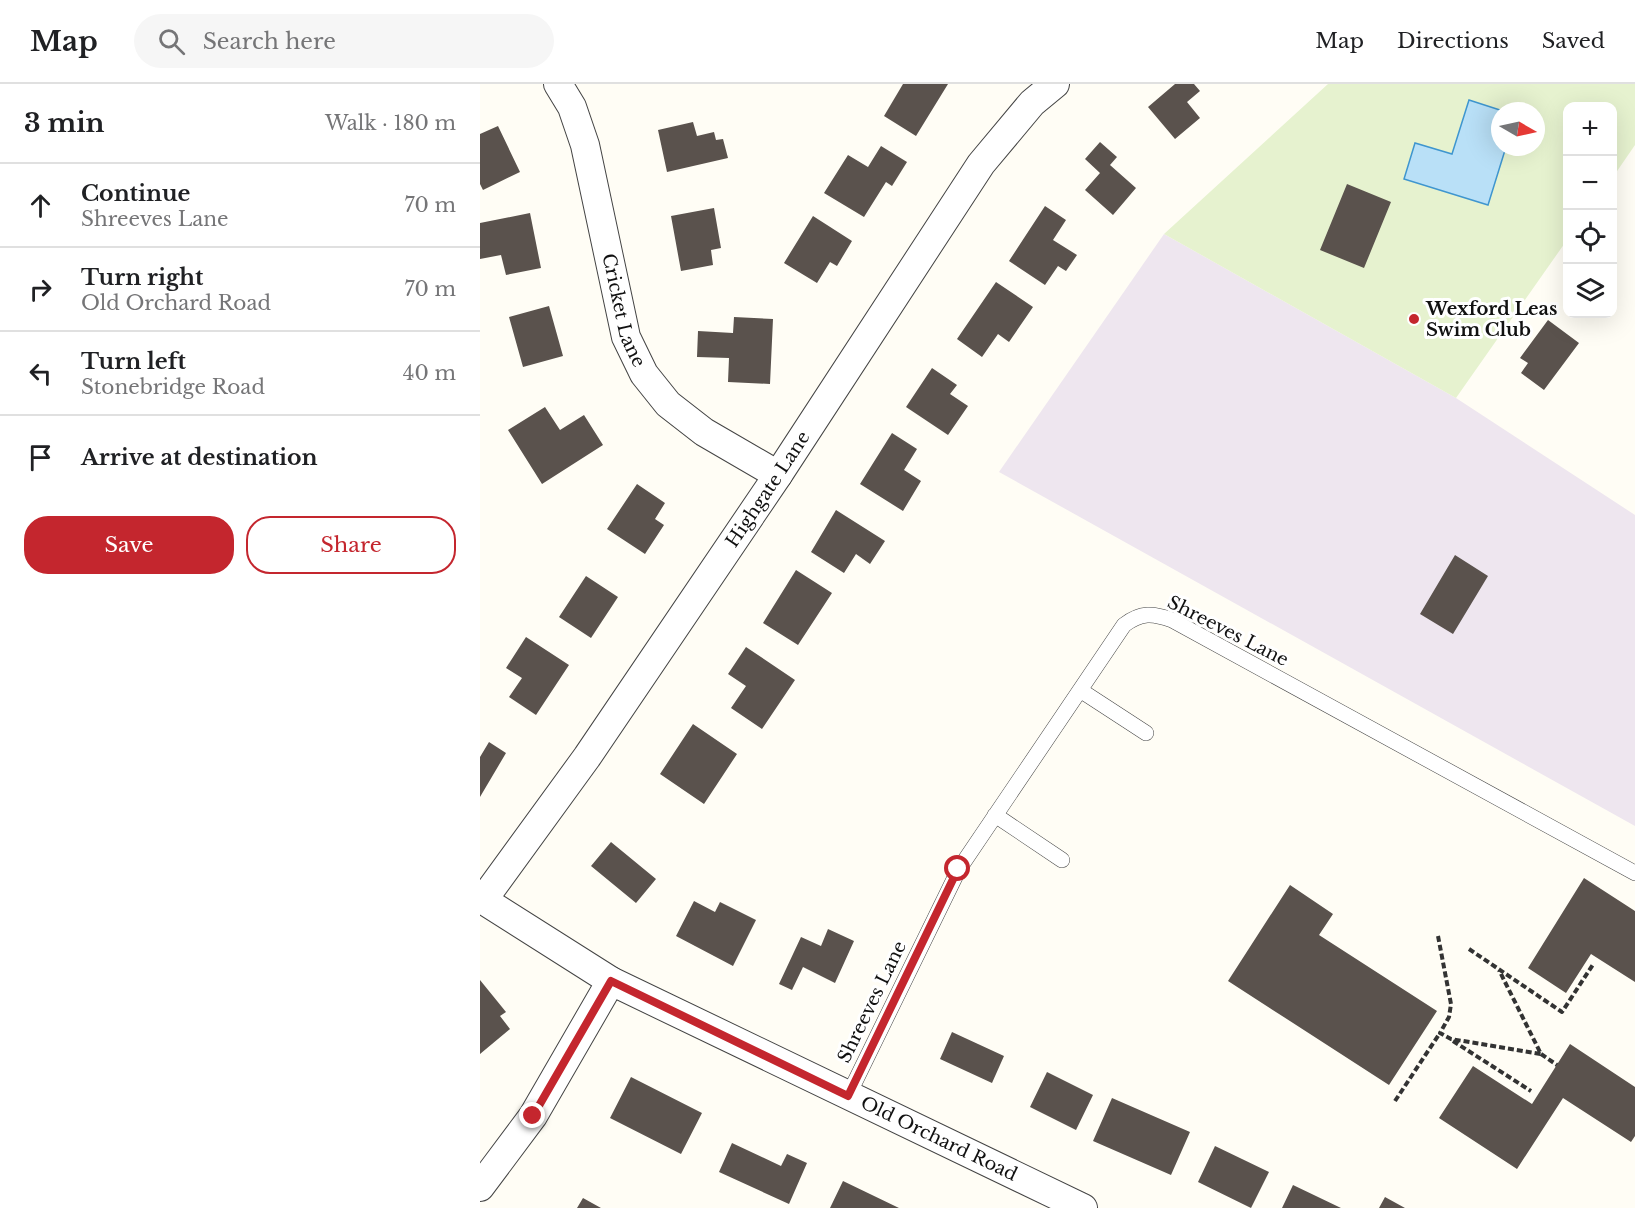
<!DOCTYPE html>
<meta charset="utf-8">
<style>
:root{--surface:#fff;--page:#f6f6f6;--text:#202124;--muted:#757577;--line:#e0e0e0;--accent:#c4262e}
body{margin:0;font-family:"Libre Baskerville",serif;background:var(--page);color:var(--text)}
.controls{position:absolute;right:18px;top:18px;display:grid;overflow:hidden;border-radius:12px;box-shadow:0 6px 24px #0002}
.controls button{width:54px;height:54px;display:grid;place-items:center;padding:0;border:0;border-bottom:2px solid var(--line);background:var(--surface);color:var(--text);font:30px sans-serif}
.compass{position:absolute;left:1011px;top:18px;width:54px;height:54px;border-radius:50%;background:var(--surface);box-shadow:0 6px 24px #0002;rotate:99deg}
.stop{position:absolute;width:18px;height:18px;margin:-14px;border:4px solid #c4262e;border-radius:50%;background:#fff}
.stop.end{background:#c4262e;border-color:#fff;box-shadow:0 2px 6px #0008}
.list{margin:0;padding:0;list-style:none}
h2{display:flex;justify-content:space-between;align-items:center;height:78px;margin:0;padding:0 24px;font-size:26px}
h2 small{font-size:20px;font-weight:400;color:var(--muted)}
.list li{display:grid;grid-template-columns:39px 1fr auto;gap:18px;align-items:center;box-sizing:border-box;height:84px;padding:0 24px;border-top:2px solid var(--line)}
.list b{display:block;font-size:22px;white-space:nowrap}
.list p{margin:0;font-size:20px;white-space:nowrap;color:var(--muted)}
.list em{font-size:20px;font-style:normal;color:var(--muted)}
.actions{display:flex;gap:12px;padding:18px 24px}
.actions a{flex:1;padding:14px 0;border:2px solid var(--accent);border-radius:24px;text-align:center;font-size:21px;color:var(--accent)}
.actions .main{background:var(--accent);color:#fff}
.icon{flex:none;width:33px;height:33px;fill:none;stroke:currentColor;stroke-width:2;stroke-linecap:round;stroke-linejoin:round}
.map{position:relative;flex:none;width:1155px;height:1124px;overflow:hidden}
header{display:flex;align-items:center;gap:36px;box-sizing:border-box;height:84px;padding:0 30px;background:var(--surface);border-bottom:2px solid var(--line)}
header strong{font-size:28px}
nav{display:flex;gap:33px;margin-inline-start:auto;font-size:21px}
.search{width:420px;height:54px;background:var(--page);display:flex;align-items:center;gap:15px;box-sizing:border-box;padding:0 21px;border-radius:33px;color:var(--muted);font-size:22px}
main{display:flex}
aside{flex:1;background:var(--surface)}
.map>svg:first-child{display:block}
.industrial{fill:#eee6ef}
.pitch{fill:#e6f2cf;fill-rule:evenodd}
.water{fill:#b9e0f7;stroke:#3f96cf;stroke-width:1.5}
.building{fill:#5a524d}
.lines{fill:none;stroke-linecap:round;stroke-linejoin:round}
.lane-casing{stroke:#444;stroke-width:16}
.street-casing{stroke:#444;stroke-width:30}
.path{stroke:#333;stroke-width:4;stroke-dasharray:6 3;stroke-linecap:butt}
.lane{stroke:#fff;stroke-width:15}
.street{stroke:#fff;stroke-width:28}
.route{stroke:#c4262e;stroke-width:8}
.poi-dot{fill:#c4262e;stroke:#fff;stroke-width:2}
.labels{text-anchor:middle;stroke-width:6;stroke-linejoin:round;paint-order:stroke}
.street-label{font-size:18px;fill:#111;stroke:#fff}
.poi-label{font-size:18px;font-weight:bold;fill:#111;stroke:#fff;text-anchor:start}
</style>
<header>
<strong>Map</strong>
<div class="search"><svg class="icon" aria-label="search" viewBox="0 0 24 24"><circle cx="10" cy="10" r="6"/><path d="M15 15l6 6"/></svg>Search here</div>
<nav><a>Map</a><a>Directions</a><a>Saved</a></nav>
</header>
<main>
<aside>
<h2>3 min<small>Walk · 180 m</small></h2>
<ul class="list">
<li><svg class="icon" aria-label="ahead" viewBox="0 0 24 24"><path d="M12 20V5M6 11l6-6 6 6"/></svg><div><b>Continue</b><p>Shreeves Lane</p></div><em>70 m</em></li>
<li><svg class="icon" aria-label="right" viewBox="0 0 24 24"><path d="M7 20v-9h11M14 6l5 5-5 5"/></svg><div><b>Turn right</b><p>Old Orchard Road</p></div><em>70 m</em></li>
<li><svg class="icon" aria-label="left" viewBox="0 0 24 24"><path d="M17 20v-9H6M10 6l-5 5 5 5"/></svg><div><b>Turn left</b><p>Stonebridge Road</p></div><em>40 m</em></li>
<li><svg class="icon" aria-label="arrive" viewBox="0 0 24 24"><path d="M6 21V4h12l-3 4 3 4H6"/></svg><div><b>Arrive at destination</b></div></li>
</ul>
<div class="actions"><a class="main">Save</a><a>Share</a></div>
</aside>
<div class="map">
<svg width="1155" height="1124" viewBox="0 0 1155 1124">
<rect width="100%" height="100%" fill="#fffdf5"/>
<path class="industrial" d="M684,150L976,314L1155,431V742L519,388Z"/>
<path class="pitch" d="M848,0H1155V61L1133,93L1132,22H1088L1087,156L976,314L684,150ZM1020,27H1056V63H1020Z"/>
<path class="water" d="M989,16L1023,27H1020V63H1026L1008,121L924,95L935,59L972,70Z"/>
<path class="building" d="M423,0H468L436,52L404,32Z
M695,0H714L720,7L707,18L720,34L695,55L668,23Z
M213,38L217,52L234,48L236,56L243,55L248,74L187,88L178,46Z
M18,42L40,88L3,106L0,100V50Z
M620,58L637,73L630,81L656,104L633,131L605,106L620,89L605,75Z
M401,62L427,78L412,102L406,98L384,133L344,109L368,71L388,83Z
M867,100L911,118L884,184L840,166Z
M565,122L586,136L573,156L597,171L586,187L578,182L565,201L529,177Z
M234,124L241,164L231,166L233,181L201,187L191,132Z
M50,129L61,184L26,191L21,171L0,175V139Z
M333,132L372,157L357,182L350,178L337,199L304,179Z
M516,198L553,223L529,258L518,250L502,273L477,255Z
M69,222L83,272L43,283L29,233Z
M254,233L293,235L290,300L248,298L249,274L217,273L218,247L253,249Z
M1068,236L1099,259L1064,306L1041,289L1048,279L1040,274Z
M452,284L477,301L470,310L488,322L468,351L426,323Z
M65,323L80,346L104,331L123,361L62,400L28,346Z
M412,349L437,365L424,386L441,397L423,427L380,400Z
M157,400L185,419L175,435L184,441L165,470L127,445Z
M356,426L405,457L390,480L376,470L364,489L331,468Z
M975,471L1008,492L973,550L940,530Z
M316,486L352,509L318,561L283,539Z
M106,492L138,513L111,554L79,533Z
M46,553L89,581L56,631L29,613L42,594L26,584Z
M266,563L315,596L282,645L251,624L266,602L248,590Z
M213,640L257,670L224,720L180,690Z
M9,658L26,669L0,713V673Z
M131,758L176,795L156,819L111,782Z
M1104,794L1155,827V898L1111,870L1086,909L1048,884Z
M810,801L853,830L839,851L957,927L909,1001L748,897Z
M214,817L235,828L240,818L276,836L253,882L196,852Z
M348,845L374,857L355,899L323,883L312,906L299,900L321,853L341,862Z
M0,896L26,928L20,932L30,945L0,970Z
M472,948L524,972L512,999L460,975Z
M1090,960L1155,1003V1052L1151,1058L1083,1014L1037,1085L959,1034L993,982L1052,1020Z
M567,988L613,1011L596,1046L550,1023Z
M151,993L222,1029L201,1070L130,1034Z
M632,1014L710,1048L691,1091L613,1057Z
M252,1059L301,1082L307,1070L327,1079L309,1120L239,1088Z
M735,1062L789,1088L771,1124L718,1098Z
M363,1097L419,1124H350Z
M813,1101L861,1124H802Z
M905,1113L925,1124H899Z
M103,1114L121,1124H97Z"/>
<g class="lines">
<g class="lane-casing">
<path id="lane" d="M600,606L666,649
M515,731L582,776
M368,1012L479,785L644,541C661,528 673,529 692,536L1155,789"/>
</g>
<g class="street-casing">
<g id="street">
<path id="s1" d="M78,0L92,23L105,61L146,253L164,290L188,320L224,348L298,391"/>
<path id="s2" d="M0,814L131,897L603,1124"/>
<path id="s3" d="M3,816L107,673L298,391L501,80L552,19L575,0"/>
<path d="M0,1103L53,1032L131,897"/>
</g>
</g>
<path class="path" d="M958,852L971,920L969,933L960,949L971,955L1061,970L1019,886
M989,865L1082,928L1114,879
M973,957L1051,1007
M1061,970L1077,981
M915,1017L960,949"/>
<use href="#lane" class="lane"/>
<use href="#street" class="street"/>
</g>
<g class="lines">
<path class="route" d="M53,1032L131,897L368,1012L478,785"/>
</g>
<circle class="poi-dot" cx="934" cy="235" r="6"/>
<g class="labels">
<g class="street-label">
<text dy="6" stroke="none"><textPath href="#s1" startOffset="237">Cricket Lane</textPath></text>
<text dy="6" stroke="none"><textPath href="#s3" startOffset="500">Highgate Lane</textPath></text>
<text transform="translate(748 547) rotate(27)" y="6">Shreeves Lane</text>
<text transform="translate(392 918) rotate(-64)" y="6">Shreeves Lane</text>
<text dy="6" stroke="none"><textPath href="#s2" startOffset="519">Old Orchard Road</textPath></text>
</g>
<g class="poi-label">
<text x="946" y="231">Wexford Leas<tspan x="946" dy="21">Swim Club</tspan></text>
</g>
</g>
</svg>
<div class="controls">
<button>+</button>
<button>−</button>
<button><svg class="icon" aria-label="locate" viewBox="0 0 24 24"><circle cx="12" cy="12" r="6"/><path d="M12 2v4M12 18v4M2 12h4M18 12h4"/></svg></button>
<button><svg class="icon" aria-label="layers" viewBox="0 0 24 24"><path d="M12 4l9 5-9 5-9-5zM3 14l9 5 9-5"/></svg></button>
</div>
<svg class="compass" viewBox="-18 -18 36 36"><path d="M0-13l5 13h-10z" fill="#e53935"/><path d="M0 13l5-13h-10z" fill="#757577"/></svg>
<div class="stop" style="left:478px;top:785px"></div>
<div class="stop end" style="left:53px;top:1032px"></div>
</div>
</main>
